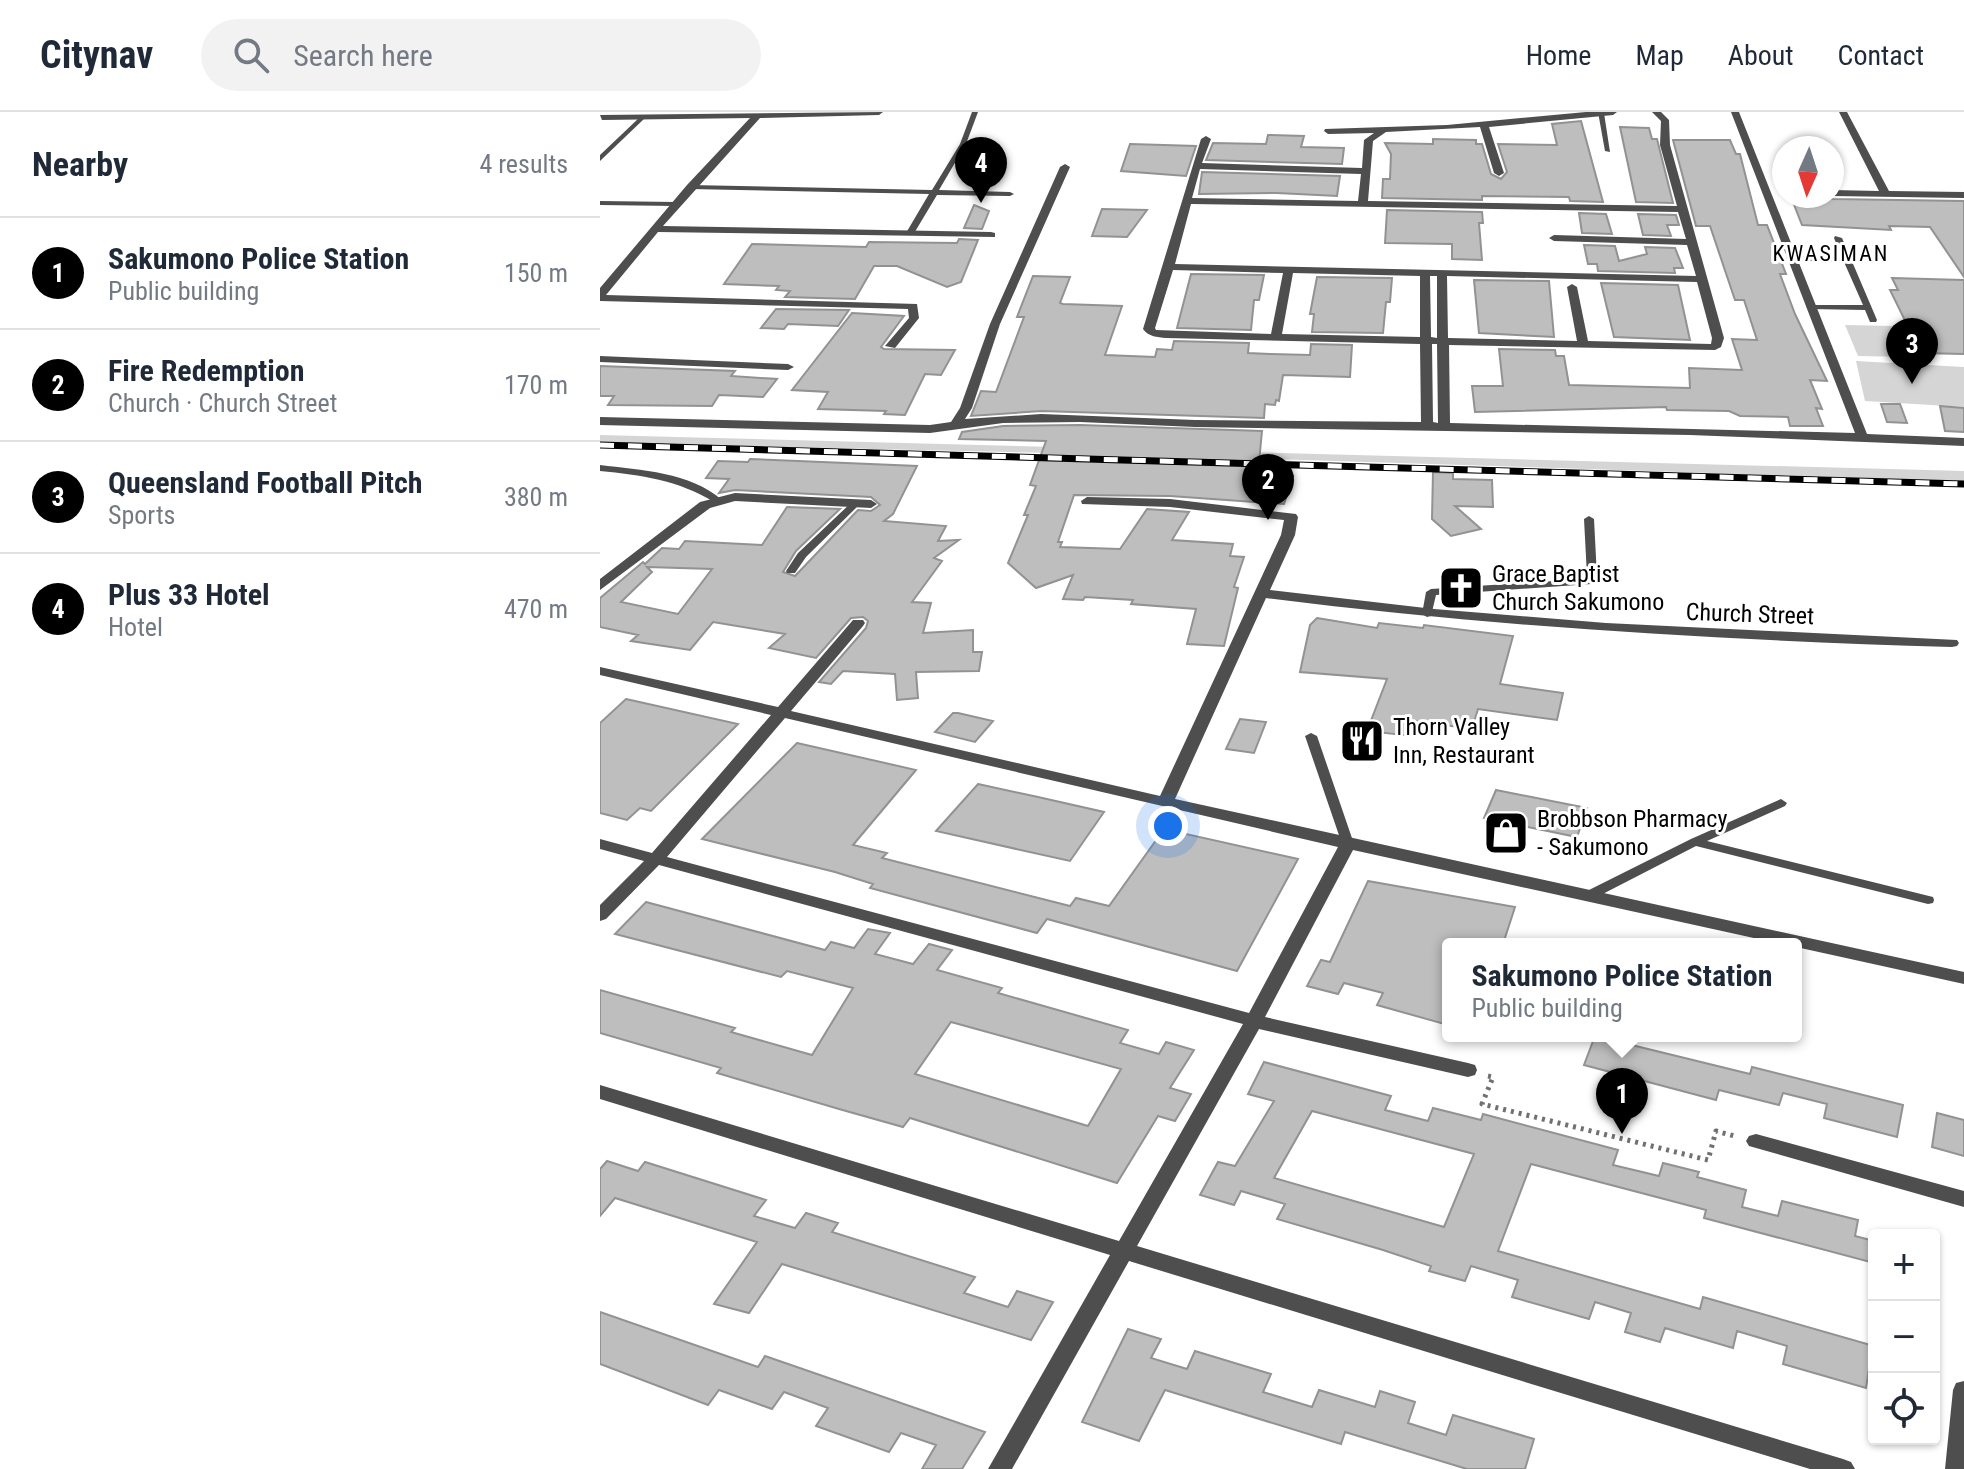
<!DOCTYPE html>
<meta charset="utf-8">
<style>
:root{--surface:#fff;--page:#f2f2f3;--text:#1f2937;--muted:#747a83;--line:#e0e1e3;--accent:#000}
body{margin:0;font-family:"Roboto Condensed",sans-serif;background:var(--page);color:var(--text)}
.controls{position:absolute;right:24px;bottom:24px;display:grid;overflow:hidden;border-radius:8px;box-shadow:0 2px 6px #0004}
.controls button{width:72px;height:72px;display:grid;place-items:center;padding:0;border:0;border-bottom:2px solid var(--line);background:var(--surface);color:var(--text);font:40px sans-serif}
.compass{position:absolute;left:1172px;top:24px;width:72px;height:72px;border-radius:50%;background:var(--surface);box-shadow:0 2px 6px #0004;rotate:183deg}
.you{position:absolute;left:568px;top:714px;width:28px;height:28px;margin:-20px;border:6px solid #fff;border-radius:50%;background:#1a73e8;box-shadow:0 0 0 12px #1a73e833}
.badge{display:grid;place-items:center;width:52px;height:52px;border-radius:50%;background:var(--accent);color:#fff;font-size:26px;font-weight:700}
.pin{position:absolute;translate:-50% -66px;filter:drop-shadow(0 2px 4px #0008)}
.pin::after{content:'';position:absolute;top:42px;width:28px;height:24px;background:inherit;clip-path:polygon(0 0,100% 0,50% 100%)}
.popup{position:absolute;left:842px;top:826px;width:360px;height:104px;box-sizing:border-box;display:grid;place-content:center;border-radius:8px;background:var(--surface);filter:drop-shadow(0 2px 6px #0005);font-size:26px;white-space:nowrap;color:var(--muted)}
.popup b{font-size:30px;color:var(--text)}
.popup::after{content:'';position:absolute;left:50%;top:100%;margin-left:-16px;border:16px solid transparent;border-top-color:var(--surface)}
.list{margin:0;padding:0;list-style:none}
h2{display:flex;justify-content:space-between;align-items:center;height:104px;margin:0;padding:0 32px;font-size:34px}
h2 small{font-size:26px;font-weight:400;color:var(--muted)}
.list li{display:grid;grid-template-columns:52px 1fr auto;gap:24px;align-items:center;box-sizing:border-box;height:112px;padding:0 32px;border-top:2px solid var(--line)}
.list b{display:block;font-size:30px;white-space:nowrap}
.list p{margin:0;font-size:26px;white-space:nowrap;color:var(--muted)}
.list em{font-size:26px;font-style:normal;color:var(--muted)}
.icon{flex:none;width:44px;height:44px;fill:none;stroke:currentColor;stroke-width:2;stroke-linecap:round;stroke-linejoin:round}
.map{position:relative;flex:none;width:1364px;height:1357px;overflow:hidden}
header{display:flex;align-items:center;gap:48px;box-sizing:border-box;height:112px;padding:0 40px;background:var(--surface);border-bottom:2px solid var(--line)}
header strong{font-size:38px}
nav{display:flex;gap:44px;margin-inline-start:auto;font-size:28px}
.search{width:560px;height:72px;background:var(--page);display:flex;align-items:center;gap:20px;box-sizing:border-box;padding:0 28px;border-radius:44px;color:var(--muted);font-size:30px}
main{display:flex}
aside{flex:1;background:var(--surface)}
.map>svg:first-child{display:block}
.green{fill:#d5d5d5}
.building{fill:#bebebe;stroke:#929292;stroke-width:2;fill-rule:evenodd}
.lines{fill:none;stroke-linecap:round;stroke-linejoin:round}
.path{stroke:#707070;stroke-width:5;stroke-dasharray:3 5;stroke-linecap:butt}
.lane{fill:#4e4e4e;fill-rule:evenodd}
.street{fill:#4e4e4e;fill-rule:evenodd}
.rail-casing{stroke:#000;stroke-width:7}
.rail{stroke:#fff;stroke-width:5;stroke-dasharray:14;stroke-linecap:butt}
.labels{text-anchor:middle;stroke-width:6;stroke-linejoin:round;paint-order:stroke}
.far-neighbourhood-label{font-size:22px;letter-spacing:2px;fill:#000;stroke:#fff}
.poi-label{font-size:24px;fill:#000;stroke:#fff;text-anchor:start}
.street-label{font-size:24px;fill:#000;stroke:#fff}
</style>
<header>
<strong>Citynav</strong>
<div class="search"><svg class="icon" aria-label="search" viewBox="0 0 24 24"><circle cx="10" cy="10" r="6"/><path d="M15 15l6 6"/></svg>Search here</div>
<nav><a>Home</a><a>Map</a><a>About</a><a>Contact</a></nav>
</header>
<main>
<aside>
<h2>Nearby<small>4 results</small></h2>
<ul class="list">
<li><span class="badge">1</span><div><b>Sakumono Police Station</b><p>Public building</p></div><em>150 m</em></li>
<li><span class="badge">2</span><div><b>Fire Redemption</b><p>Church · Church Street</p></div><em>170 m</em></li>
<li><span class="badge">3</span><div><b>Queensland Football Pitch</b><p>Sports</p></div><em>380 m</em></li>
<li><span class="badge">4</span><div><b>Plus 33 Hotel</b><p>Hotel</p></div><em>470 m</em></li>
</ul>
</aside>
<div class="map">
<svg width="1364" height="1357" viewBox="0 0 1364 1357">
<rect width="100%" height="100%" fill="#fff"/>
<path class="green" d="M1245,213L1293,214L1307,245L1258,244Z
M1256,249L1364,255V295L1265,289Z
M0,323L1364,359V369L546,343L0,331Z"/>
<path class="building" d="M981,9L1003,90L970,89L969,85L882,84V88L782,86L783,67H790L791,42L785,31L833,32V27L876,28V32H882L891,62L901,67L907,60L898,32L957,33L952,12Z
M1020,15L1049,16L1052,27H1057L1073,91L1036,90Z
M668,23L704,24L701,35L744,36L742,52L606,48L613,31L666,32Z
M1073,28H1130L1136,42H1140L1158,113H1167L1186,162H1180L1195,202L1227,269L1210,268L1222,297L1216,296L1223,314H1190L1188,305L1140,304L1129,299L1067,298L1066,295L875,300L872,274H903L899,237L955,238L956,244H964L969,273L1090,276L1089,256L1142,258L1132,227L1157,228L1144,188H1135L1110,114H1096Z
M530,32L596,34L586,64L521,59Z
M602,60L740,64L737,84L677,81L599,82Z
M1229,84L1232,87L1364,89V165L1330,115L1289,114L1291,118L1202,113L1191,85Z
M374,93L389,99L382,117L364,116Z
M502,97L547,98L527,125L492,124Z
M787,98L882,100L883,111H879L882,148L852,147V132L785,131Z
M979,101L1006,102L1012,122L982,121Z
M1038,102L1076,103L1079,113H1067L1071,124L1043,123Z
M359,127L378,128L361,170L347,175L297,154H274L255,187L185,185L190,179L176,178L179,174L124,172L152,132L266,135L269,130L357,131Z
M984,133L1015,134L1019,149L1047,142L1045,135L1075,136L1083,156H1074L1075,161L998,159L997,152H988Z
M591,162L664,163L659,188H654L651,218L577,216Z
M433,164L470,165L460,191L463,192L522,194L505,243L555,245L557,237L572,238L574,229L649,231L648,241L670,242L710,243L711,232L752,233L750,265L683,263L679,289L676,288L675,293L665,292L664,306L441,299L371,304L381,279L396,280L424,205H417Z
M717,165L792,166L790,190H786L783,221L712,220L714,202H710Z
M1292,166L1364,168V242L1321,241L1290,178H1298Z
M874,168L949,169L954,225L879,221Z
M1001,171L1078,173L1090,228L1014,225Z
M176,197L249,198L238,214L188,212L184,217L161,216Z
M252,201L304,204L281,235L284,237L355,238L341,263L325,262L305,303L284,302L286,299L218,297L228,280L192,278Z
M0,254L135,259L131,264L177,267L163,285L119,283L112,294L8,293L14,284H0Z
M1281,292H1300L1307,311L1287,310Z
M1340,294L1364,296V320L1345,319Z
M480,313L662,319L658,361L693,364L684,392L570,384L474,383L458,430H462L460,435L520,437L547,397L589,400L572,428L633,432L630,444L644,445L634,475L638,476L624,534L587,532L596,497L531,492L533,488L485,485L483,488L463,487L473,463L436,476L408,451L428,403H424L436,374L430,373L446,329L359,327L362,320L403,314Z
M150,347L317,354L293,402L284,409L346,414L338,429L359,428L334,446L342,449L312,490L331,491L323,521L373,518V540H382L379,559L316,560L318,586L297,588L295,562L243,559L231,572L219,570L266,516L268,509L263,505L251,506L216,546L169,536L185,522L113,510L90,538L31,529L38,523L0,515V486L43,450L45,452L62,436L79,437L85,429L162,433L187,395L240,397L196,439L183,460L195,464L258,398L271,399L280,393L271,385L135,378L119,381L129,367L106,366L118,349L148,350ZM47,455L112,457L78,502L21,490L52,460Z
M833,360L853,361V367L892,368L893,395L855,394L881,417L851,424L832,407Z
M717,506L777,516L779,511L823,516L824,513L913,524L900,572L963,581L957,608L878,597L872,617L816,609L812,624L767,619L787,567L700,560L710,513Z
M26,587L138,612L51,699L40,696L27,708L0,701V611Z
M353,601H358L393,609L375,630L335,620Z
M640,607L666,610L654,641L626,637Z
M197,631L316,658L253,733L287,741L282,746L470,794L476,786L509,794L564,717L698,747L637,859L447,807L437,821L270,776L273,772L235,760L102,727Z
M378,672L438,685L504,700L470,749L336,719Z
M896,678L987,696L977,725L884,706Z
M768,769L915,795L903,832H848V913L777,893L783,881L744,871L738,882L707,874L721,848L730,850Z
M46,790L225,838L231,830L254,836L268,817L290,821L275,842L313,852L329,832L352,838L337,858L402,876L398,881L528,918L520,931L559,942L566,930L594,938L570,976L591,982L575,1009L558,1004L517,1071L310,1006L303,1015L239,997L117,961L121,956L0,921V878L135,916L131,920L212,943L253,876L187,859L181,865L15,822ZM351,910L521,957L488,1014L315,962Z
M995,924L1150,962L1152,955L1303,993L1297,1025L1224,1006L1227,992L1183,981L1179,993L1119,978L1116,988L984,953Z
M664,950L791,984L785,998L828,1009L833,996L881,1008L883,1002L1018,1038L1013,1053L1059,1064L1063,1051L1099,1060L1097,1065L1146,1078L1142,1095L1178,1104L1182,1089L1258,1108L1255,1124L1274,1129V1151L1104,1106L1106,1098L931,1052L898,1139L1100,1197L1103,1185L1274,1234V1259L1269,1257L1266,1276L1183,1252L1187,1234L1137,1219L1133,1236L1065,1216L1060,1230L1025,1220L1031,1201L995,1190L989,1207L912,1185L918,1168L871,1154L865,1169L829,1159L831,1154L783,1138L677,1107L685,1092L641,1079L634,1093L600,1083L618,1050L635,1054L674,989L648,982ZM712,999L874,1042L844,1115L674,1066Z
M1337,1001L1364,1008V1044L1332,1035Z
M7,1049L38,1059L45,1050L166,1088L154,1104L195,1116L206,1101L238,1111L232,1120L375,1165L364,1181L408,1195L417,1179L453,1190L431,1228L182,1152L149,1201L114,1192L157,1130L15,1086L0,1104V1057Z
M0,1200L158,1255L165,1244L385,1320L362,1357H322L336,1333L301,1321L289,1340L216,1314L228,1296L184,1280L172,1297L119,1278L108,1293L0,1252Z
M528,1217L561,1227L551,1246L587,1257L595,1239L671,1262L663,1280L712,1295L719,1278L775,1295L780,1279L815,1290L808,1311L846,1323L853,1303L934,1327L925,1357H867L745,1320L741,1332L565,1278L539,1329L482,1310Z"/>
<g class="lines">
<path class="path" d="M888,964L893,965L882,992L1108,1048L1116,1019L1138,1025"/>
<path class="lane" d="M372,0H378L366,32L339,78L410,80L414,82L410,84L337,83L313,123L306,121L329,82L90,77L86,75L90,73L332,78L360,32Z
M998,0L1004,1L1010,40L1005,39Z
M40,5L45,6L0,49V43Z
M0,89L76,90L80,92L76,94L0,93Z
M1235,124L1242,126L1277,208L1276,210H1270L1265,198L1210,197L1206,195L1210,193H1263L1244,150L1190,148L1186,146L1190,144L1242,146L1234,126Z
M0,353C41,358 90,360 122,388L117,391L114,390C78,368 41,363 0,359Z
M256,388L261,391L259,393L206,445L195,461H187L186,459L198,441L253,389Z
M989,404L994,407L997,465L991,472L836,483L831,504L827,505L822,502L826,480L831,477L984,467L987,464L984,407Z
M711,621L717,624L754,732L752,735H744L742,732L705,624Z
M1181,687L1187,691L1185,694L1107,729L1333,785L1334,788L1333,791L1328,792L1096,734L991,788L986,789L980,785L981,782L1091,727Z"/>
<path class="street" d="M283,0L279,3L160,6L63,114L391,120L395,121V125L58,120L6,183L317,192L319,206L295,236L285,234L309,206L308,197L0,189V176L87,73L150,6L2,8L0,3Z
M986,0H1017L1013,3L889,15L904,61L899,64L894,61L880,15L786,20L773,29L768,89L1077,94L1060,33L1061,9L1052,0H1061L1069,8L1070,33L1124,226L1121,235L1115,238L849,233L850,311L1255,321L1131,0H1139L1267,322L1364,326V334L1090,323L595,315L480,310L403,311L330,321L0,313V305L330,313L351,310L360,296L390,212L460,55L465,52L470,55L400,212L372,296L365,307L441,302L595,308L821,310L820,232L566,226C557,225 549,225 543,217L601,27L606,24L611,27L602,51L762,56L764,28L774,21L728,22L724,19L725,17L847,13ZM600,57L761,62L758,89L592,86ZM591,92L1078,100L1086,127L954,123L949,126L954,129L1087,133L1096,164L575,152ZM573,158L683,161L671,222L556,218L555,216ZM693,161L820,164V225L682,222ZM830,164H837V226L831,225ZM847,164L1097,170L1112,226L1111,232L988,229L977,175L972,172L967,175L977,229L848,226ZM832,232H837L838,311L833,310Z
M1239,0H1247L1289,79L1364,80V86L1232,84V78L1279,79Z
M0,244L188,252L194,255L188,258L0,250Z
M135,381L271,388L277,392L271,396L135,389L110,396L0,478V467L100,390Z
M487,385L570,387L696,402L698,405L695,423L670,478L834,497L1006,511L1357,528L1359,531L1357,534L1352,535C1122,528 894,515 666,486L575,687L1364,860V872L1196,835V832H1181L753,738L665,905L868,951L875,953L877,958L875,963L868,965L659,917L537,1134L1243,1347L1251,1350L1255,1357H1210L529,1149L412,1357H388L510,1143L0,987V973L519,1129L643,912L59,753L6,807L0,809V793L44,749L0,737V727L52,741L171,603L0,563V555L178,595L253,508H263L265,511L263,514L191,599L560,684L681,423L684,408L570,395L482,392L481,389ZM185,606L738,735L649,901L67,745Z
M1156,1022L1364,1079V1095L1149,1034L1146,1029L1149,1024Z
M1364,1269V1357H1345L1353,1278L1356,1271Z"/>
<g class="rail-casing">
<path id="rail" d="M0,333L1364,372"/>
</g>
<use href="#rail" class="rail"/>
</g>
<defs>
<g id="church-square" transform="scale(2.3)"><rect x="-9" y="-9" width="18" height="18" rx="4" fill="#000" stroke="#fff"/><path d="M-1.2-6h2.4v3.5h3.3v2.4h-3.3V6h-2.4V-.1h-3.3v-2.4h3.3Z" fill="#fff"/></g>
<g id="restaurant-square" transform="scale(2.3)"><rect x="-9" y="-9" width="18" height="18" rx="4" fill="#000" stroke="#fff"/><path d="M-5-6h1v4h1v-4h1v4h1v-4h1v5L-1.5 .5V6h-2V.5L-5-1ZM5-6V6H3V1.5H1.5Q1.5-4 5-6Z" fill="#fff"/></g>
<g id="shop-square" transform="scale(2.3)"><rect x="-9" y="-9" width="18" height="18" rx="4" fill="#000" stroke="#fff"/><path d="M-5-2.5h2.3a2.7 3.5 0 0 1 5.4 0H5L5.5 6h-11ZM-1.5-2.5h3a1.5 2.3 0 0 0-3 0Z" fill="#fff"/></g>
</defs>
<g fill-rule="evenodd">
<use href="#church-square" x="861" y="476"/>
<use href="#restaurant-square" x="762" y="629"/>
<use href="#shop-square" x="906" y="721"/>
</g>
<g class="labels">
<g class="far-neighbourhood-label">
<text x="1231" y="149">KWASIMAN</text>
</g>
<g class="poi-label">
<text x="892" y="470">Grace Baptist<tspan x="892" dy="28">Church Sakumono</tspan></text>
<text x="793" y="623">Thorn Valley<tspan x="793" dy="28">Inn, Restaurant</tspan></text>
<text x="937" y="715">Brobbson Pharmacy<tspan x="937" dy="28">- Sakumono</tspan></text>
</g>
<g class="street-label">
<text transform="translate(1150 502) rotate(2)" y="8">Church Street</text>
</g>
</g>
</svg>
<div class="controls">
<button>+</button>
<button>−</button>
<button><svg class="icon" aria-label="locate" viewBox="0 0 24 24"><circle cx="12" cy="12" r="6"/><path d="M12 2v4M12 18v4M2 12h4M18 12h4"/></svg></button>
</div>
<svg class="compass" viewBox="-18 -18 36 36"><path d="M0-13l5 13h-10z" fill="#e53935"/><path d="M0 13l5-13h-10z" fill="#747a83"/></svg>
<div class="you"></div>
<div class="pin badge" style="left:1022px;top:1022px">1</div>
<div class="popup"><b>Sakumono Police Station</b>Public building</div>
<div class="pin badge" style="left:668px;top:408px">2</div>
<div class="pin badge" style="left:1312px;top:272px">3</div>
<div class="pin badge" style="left:381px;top:91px">4</div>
</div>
</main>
